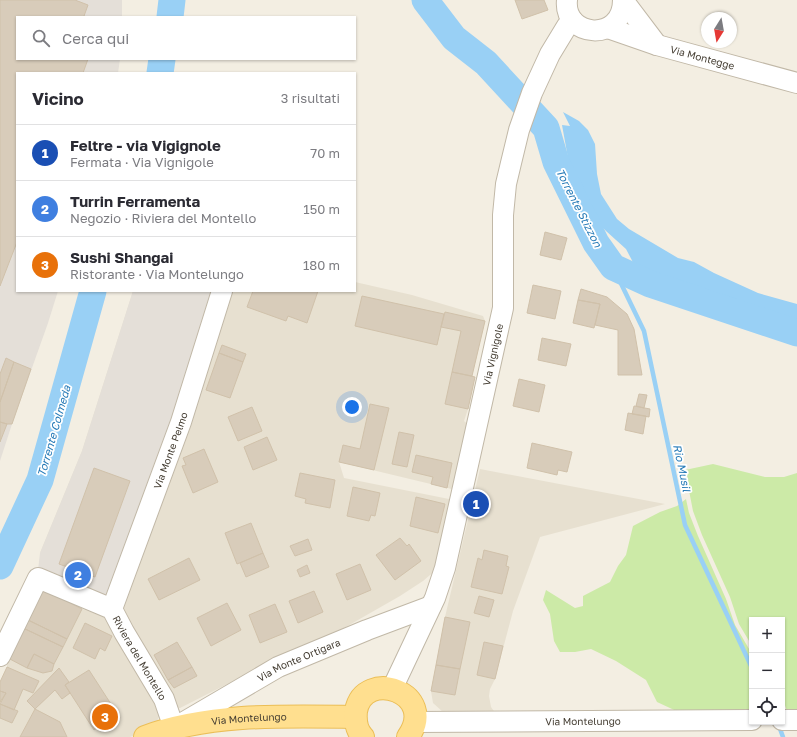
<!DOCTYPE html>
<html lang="it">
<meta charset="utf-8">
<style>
:root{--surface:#fff;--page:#f7f7f7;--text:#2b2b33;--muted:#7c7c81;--line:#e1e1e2;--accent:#ff300d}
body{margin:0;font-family:"Golos Text",sans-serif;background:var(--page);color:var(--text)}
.controls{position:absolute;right:12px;bottom:12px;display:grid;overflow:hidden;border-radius:0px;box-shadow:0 1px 3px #0004}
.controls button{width:36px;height:36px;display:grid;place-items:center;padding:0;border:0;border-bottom:1px solid var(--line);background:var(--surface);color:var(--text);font:20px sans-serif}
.compass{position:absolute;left:701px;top:12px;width:36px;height:36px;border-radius:50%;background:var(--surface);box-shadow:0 1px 3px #0004;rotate:191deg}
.you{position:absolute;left:352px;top:407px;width:14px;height:14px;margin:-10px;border:3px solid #fff;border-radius:50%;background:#1a73e8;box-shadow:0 0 0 6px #1a73e833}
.badge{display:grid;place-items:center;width:26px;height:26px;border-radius:50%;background:var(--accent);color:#fff;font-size:13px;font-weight:700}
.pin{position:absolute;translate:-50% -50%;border:2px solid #fff;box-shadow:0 1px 4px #0006}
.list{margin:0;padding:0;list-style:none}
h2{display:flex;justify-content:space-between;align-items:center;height:52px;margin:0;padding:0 16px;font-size:17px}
h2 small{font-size:13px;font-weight:400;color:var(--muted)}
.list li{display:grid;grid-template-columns:26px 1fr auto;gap:12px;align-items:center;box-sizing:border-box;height:56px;padding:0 16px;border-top:1px solid var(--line)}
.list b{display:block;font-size:15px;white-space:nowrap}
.list p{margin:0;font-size:13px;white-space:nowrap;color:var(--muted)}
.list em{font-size:13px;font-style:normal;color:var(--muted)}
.icon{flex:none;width:22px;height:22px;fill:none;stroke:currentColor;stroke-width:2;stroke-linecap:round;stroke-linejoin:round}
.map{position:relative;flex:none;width:797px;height:737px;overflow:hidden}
.search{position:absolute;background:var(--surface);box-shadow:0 1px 3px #0004;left:16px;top:16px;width:340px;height:44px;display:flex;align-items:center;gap:10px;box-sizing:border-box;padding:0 14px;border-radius:0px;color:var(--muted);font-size:15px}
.panel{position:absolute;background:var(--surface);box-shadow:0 1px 3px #0004;left:16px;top:72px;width:340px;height:220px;border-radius:0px}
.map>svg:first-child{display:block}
.residential{fill:#e7e0d0}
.industrial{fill:#e4dfd8}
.green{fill:#cceaa7}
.water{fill:#99d0f5}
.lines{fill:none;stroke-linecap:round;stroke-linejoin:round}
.stream{stroke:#99d0f5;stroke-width:4.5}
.river{stroke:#99d0f5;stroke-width:27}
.building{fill:#d8ccba;stroke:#d0c1aa}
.minor-casing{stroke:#c1b8a7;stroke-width:22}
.major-casing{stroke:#ebbe57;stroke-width:24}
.minor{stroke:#fff;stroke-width:20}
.major{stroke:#ffdf8f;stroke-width:22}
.labels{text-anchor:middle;stroke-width:3.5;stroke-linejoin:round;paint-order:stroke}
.street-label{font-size:10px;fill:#443d32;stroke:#fff}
.water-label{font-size:11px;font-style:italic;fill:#257ab7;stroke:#fff}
</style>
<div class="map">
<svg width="797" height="737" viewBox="0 0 797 737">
<rect width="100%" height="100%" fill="#f3eee2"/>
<path class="residential" d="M355,282L412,295L483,316L485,321L472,376L475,377L468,409L464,421L472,428L460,491L339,462L344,478L449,499L456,507L437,569L423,581L400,596L330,636L277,659L180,708L173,707L139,649L121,601L218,324L202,318L40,553L82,451L133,291H355Z
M480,469L665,504L540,537L513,611L495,679L490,689L489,696L491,707L496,714L443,712L433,703L431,691L445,617Z
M41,588L82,609L109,618L162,709L154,729L130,737H0V682L7,667L6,657Z"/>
<path class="industrial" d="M0,0H122V17H17V59H120L118,73H17V291H58L48,323L12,424L0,461Z
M133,291H230L218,324L202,318V342L110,592L106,597L38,570L40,553L82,451Z"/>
<path class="green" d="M713,464L765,477H784L797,473V714L787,711L782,697V620H752V646L739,624L730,597L702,535L693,511L685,470Z
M686,499L689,513L698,536L726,599L735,625L752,654V714L685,715L657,702L646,680L616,661L591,649L575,652H560L554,641L550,614L543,600L546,590L575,608L583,606V596L610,582L618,566L626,555L633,526L660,512L677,506Z"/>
<path class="water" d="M563,112L579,121L588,130L595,144L597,174L601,194L617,219L629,229L678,258L694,262L714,273L758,293L797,304V323L711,295L636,268L626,249L606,231L587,211L574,179L568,158L562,125L570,126Z"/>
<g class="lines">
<path class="stream" d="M613,267L644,331L685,525L752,668
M779,726L783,737"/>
<path class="river" d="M425,0L454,38L486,63L546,128L556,162L596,243L613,267L650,284L797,333
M170,17L172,0
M160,73L162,59
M0,566L40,480L93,291"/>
</g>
<path class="building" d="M0,0H75L88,5L84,16L86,17H17V59H88L83,73H17V242L0,286Z
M515,0H544L548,10L522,19Z
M545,232L567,238L561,260L540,255Z
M533,285L561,291L555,319L527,313Z
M581,289L607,297L627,314L634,329L642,375H618V330L595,325L600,304L578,300Z
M253,291H318L307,323L288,316L286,321L247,307Z
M362,296L444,314L437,345L355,326Z
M578,300L600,304L594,328L573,323Z
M445,312L485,321L472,376L452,372L461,331L441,327Z
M542,338L571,344L566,366L538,360Z
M222,345L246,354L243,362L219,353Z
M219,353L243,362L230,398L206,390Z
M6,358L14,362L0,402V374Z
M14,362L31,369L12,424H7L0,422V402Z
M452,372L475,377L468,409L445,404Z
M519,379L545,385L539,412L513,406Z
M639,394L647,395L644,408L636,406Z
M370,404L389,408L374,470L339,462L343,445L360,449Z
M634,406L650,409L649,417L632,414Z
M252,407L262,431L238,441L228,417Z
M628,413L646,416L643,434L625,430Z
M0,422L7,424L0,442Z
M399,432L414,435L407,467L392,464Z
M267,437L277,460L253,470L244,447Z
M532,443L572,452L567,472L558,470L557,475L527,468Z
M204,449L218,482L193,493L182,466L186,465L183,458Z
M416,455L452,463L447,488L431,484L433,477L412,472Z
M94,468L130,481L95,577L59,564Z
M300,473L335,480L330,508L305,503L306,499L295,496Z
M353,487L380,493L375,516L371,515L369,521L347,516Z
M416,497L445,504L438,533L410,526Z
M251,523L263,553L237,564L225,533Z
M400,538L407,546L409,544L421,561L395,580L376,555Z
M308,539L312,550L295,556L290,546Z
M484,550L508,556L506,566L509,567L502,594L471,587L478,558L482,560Z
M263,553L269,567L246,577L240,563Z
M189,558L200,580L159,600L148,579Z
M360,564L371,590L347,600L336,574Z
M307,565L310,573L300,577L297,570Z
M41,588L82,609L67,639L26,619Z
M314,591L323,612L298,623L289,601Z
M479,596L494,600L489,617L474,613Z
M227,603L241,630L211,646L197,618Z
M275,604L287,632L260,643L249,615Z
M445,617L470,622L460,669L436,665Z
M26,619L67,639L63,647L21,627Z
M85,623L112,636L105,651L100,648L95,659L73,648Z
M21,627L63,647L54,664L34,654L27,668L6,657Z
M177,642L192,667L168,680L154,655Z
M484,642L503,646L495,679L477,675Z
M34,654L54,664L52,671L43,673L27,668Z
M436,665L460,669L455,695L431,691Z
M7,667L39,681L33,693L23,689L14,710L0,704L6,693L0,691V682Z
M192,667L197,676L174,688L168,680Z
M59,668L69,682L65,685L70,693L62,699L55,690L35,709L27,701Z
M89,670L120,718L105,728L102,724L94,730L65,685Z
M0,691L6,693L0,702Z
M0,704L18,711L12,723L0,718Z
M35,709L60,722L67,737H20Z"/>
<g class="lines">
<g class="minor-casing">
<g id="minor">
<path d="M567,0C563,38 623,43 623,0"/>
<path d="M623,0L657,45"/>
<path id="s1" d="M608,28L657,45L797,83"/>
<path id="s2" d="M112,609L181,422L222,291"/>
<path id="s3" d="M0,656L38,578L112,609L124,632L164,699L174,728L278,667L367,630L431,606"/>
<path id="s4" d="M392,689L435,598L445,568L503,308V215L506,184L511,163L519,130L532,93L550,54L567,26L573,21"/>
<path d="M782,720H797"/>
<path id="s5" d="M415,722L752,720"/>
</g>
</g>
<g class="major-casing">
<g id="major">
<path id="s6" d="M145,737C209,713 288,716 355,717"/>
<path d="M363,737C356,730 355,721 356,711C364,667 439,693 408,737"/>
</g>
</g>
<use href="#minor" class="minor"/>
<use href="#major" class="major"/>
</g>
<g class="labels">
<g class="street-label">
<text dy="4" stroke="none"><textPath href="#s1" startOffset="99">Via Montegge</textPath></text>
<text dy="4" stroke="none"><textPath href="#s4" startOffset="351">Via Vignigole</textPath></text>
<text dy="4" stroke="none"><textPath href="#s2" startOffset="169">Via Monte Pelmo</textPath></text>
<text dy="4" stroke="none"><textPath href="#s3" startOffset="223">Riviera del Montello</textPath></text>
<text dy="4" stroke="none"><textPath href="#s3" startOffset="444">Via Monte Ortigara</textPath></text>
<text dy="4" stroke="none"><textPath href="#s6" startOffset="106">Via Montelungo</textPath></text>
<text dy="4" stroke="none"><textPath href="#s5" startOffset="168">Via Montelungo</textPath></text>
</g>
<g class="water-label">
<text transform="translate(579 208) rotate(63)" y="4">Torrente Stizzon</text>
<text transform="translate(54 431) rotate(-74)" y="4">Torrente Colmeda</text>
<text transform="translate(682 468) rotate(78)" y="4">Rio Musil</text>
</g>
</g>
</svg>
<div class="controls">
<button>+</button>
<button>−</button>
<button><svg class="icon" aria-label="locate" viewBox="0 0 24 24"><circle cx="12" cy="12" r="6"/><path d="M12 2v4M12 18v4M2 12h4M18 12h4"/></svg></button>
</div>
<svg class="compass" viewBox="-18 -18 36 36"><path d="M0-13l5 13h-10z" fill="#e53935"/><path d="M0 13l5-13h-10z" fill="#7c7c81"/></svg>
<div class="you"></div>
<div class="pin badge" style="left:476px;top:504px;background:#1a4fb4">1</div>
<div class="pin badge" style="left:78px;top:575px;background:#3f7fe0">2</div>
<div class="pin badge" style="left:105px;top:717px;background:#e8710a">3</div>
<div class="search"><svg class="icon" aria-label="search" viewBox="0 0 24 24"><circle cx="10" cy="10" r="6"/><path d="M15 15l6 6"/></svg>Cerca qui</div>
<section class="panel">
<h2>Vicino<small>3 risultati</small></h2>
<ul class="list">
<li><span class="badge" style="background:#1a4fb4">1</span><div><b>Feltre - via Vigignole</b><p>Fermata · Via Vignigole</p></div><em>70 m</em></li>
<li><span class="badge" style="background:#3f7fe0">2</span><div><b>Turrin Ferramenta</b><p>Negozio · Riviera del Montello</p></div><em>150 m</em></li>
<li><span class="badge" style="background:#e8710a">3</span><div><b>Sushi Shangai</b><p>Ristorante · Via Montelungo</p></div><em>180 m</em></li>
</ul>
</section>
</div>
